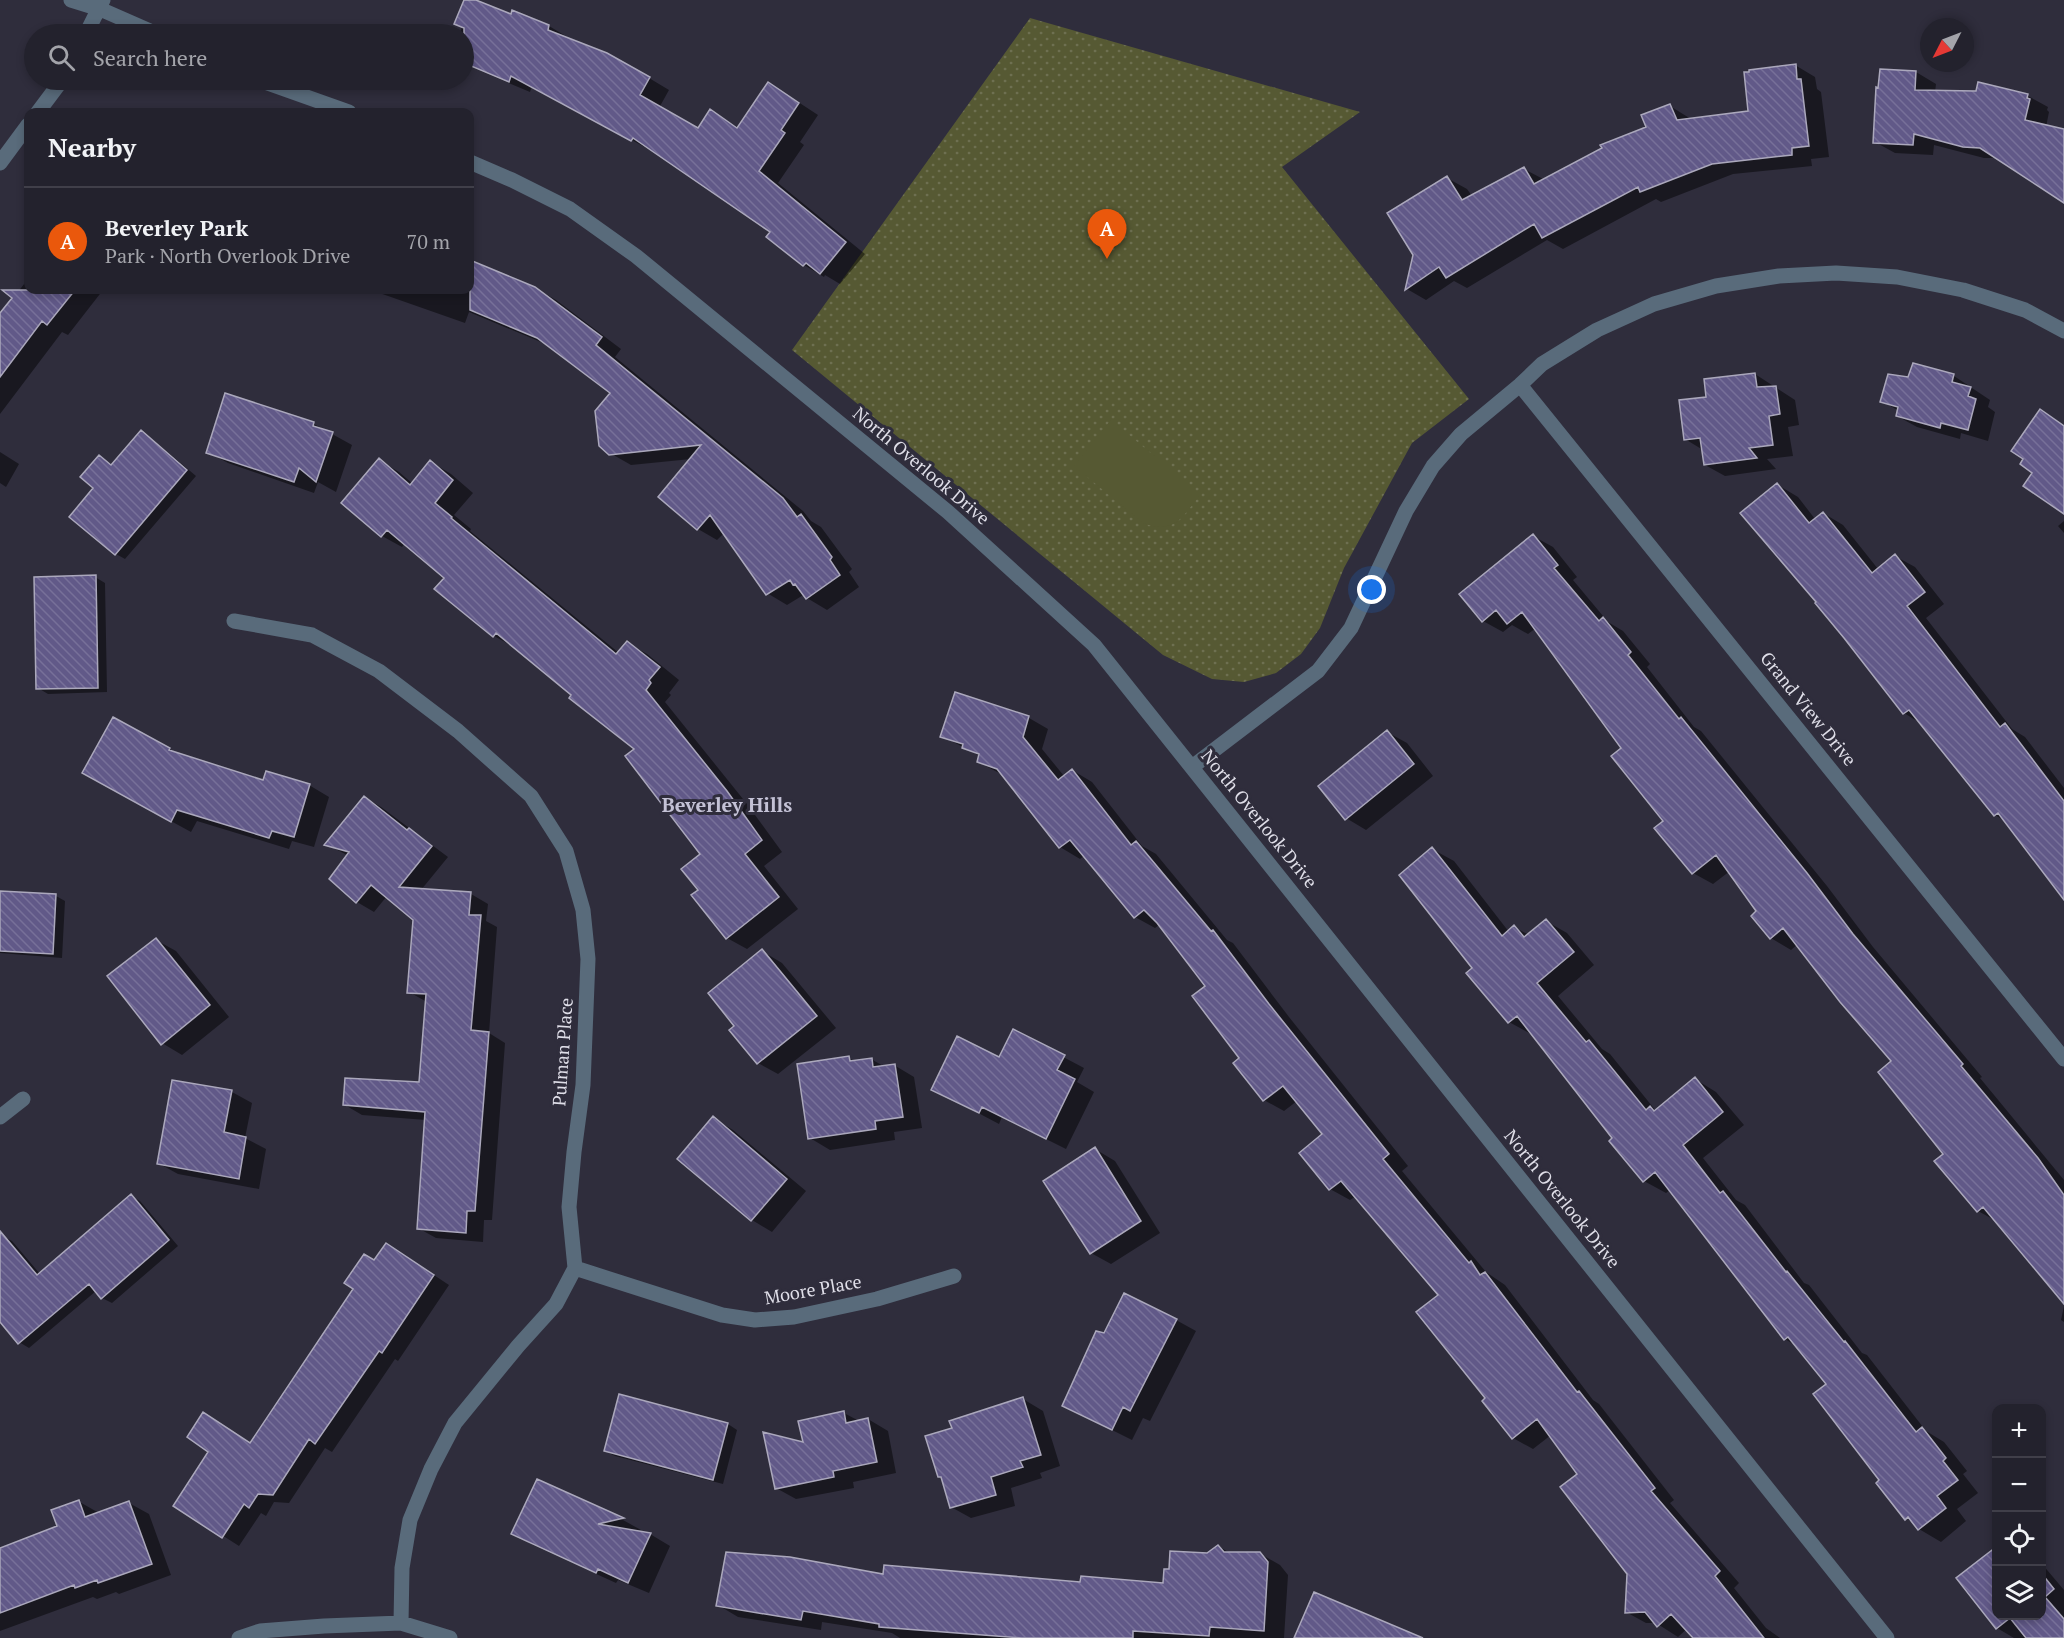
<!DOCTYPE html>
<meta charset="utf-8">
<style>
:root{--surface:#23222d;--page:#2f2f39;--text:#f1f3f6;--muted:#a3a4aa;--line:#403f49;--accent:#ea580c}
body{margin:0;font-family:"PT Serif",serif;background:var(--page);color:var(--text)}
.controls{position:absolute;right:18px;bottom:18px;display:grid;overflow:hidden;border-radius:12px;box-shadow:0 3px 9px #0003}
.controls button{width:54px;height:54px;display:grid;place-items:center;padding:0;border:0;border-bottom:2px solid var(--line);background:var(--surface);color:var(--text);font:30px sans-serif}
.compass{position:absolute;left:1920px;top:18px;width:54px;height:54px;border-radius:50%;background:var(--surface);box-shadow:0 3px 9px #0003;rotate:228deg}
.you{position:absolute;left:1372px;top:590px;width:21px;height:21px;margin:-15px;border:4px solid #fff;border-radius:50%;background:#1a73e8;box-shadow:0 0 0 9px #1a73e833}
.badge{display:grid;place-items:center;width:39px;height:39px;border-radius:50%;background:var(--accent);color:#fff;font-size:20px;font-weight:700}
.pin{position:absolute;translate:-50% -50px;filter:drop-shadow(0 2px 3px #0008)}
.pin::after{content:'';position:absolute;top:32px;width:21px;height:18px;background:inherit;clip-path:polygon(0 0,100% 0,50% 100%)}
.list{margin:0;padding:0;list-style:none}
h2{display:flex;justify-content:space-between;align-items:center;height:78px;margin:0;padding:0 24px;font-size:26px}
h2 small{font-size:20px;font-weight:400;color:var(--muted)}
.list li{display:grid;grid-template-columns:39px 1fr auto;gap:18px;align-items:center;box-sizing:border-box;height:108px;padding:0 24px;border-top:2px solid var(--line)}
.list b{display:block;font-size:22px;white-space:nowrap}
.list p{margin:0;font-size:20px;white-space:nowrap;color:var(--muted)}
.list em{font-size:20px;font-style:normal;color:var(--muted)}
.icon{flex:none;width:33px;height:33px;fill:none;stroke:currentColor;stroke-width:2;stroke-linecap:round;stroke-linejoin:round}
.map{position:relative;flex:none;width:2064px;height:1638px;overflow:hidden}
.search{position:absolute;background:var(--surface);box-shadow:0 3px 9px #0003;left:24px;top:24px;width:450px;height:66px;display:flex;align-items:center;gap:15px;box-sizing:border-box;padding:0 21px;border-radius:33px;color:var(--muted);font-size:22px}
.panel{position:absolute;background:var(--surface);box-shadow:0 3px 9px #0003;left:24px;top:108px;width:450px;height:186px;border-radius:12px}
.map>svg:first-child{display:block}
.park{fill:url(#park-dots)}
.garden{fill:#565933}
.shadow{fill:#0007}
.building{fill:url(#building-back-hatch);stroke:#aba8bc;stroke-width:1.5}
.lines{fill:none;stroke-linecap:round;stroke-linejoin:round}
.minor{stroke:#596b7b;stroke-width:15}
.labels{text-anchor:middle;stroke-width:6;stroke-linejoin:round;paint-order:stroke}
.street-label{font-size:18px;fill:#dfdee8;stroke:#2f2d3c}
.neighbourhood-label{font-size:20px;font-weight:bold;fill:#c4c2d6;stroke:#2f2d3c}
</style>
<div class="map">
<svg width="2064" height="1638" viewBox="0 0 2064 1638">
<defs>
<pattern id="park-dots" width="8" height="8" patternUnits="userSpaceOnUse" patternTransform="scale(1.5)"><rect width="8" height="8" fill="#565933"/><path d="M2 2h.1M6 6h.1" fill="none" stroke="#6e7051" stroke-width="1.8" stroke-linecap="round"/></pattern>
<pattern id="building-back-hatch" width="6" height="6" patternUnits="userSpaceOnUse" patternTransform="scale(1.5)"><rect width="6" height="6" fill="#615988"/><path d="M-1 5l2 2M0 0l6 6M5-1l2 2" fill="none" stroke="#777099"/></pattern>
</defs>
<rect width="100%" height="100%" fill="#2f2d3c"/>
<path class="park" d="M1030,18L1360,112L1282,167L1469,399L1412,443L1344,568L1320,628L1301,654L1276,673L1244,682L1212,679L1163,655L792,350Z"/>
<path class="garden" d="M1111,420L1159,460L1199,496C1182,518 1173,535 1143,523L1074,466Z"/>
<path class="shadow" d="M466,0H472L511,16L513,12L549,26L569,38L568,39L649,78L669,90L659,108L699,130L711,111L739,128L769,84L789,96L818,115L800,142L804,145L778,183L865,254L840,284L825,275L824,277L804,265L772,232L652,149V151L532,86L530,92L464,64V34H460L462,27Z
M1795,65L1815,77L1817,89L1821,92L1829,157L1811,159L1812,166L1733,174L1661,202L1656,199L1563,249L1547,240L1467,288L1454,281L1426,300L1407,289L1414,255L1447,178L1467,189L1472,196L1524,169L1545,180L1648,128L1670,106L1691,119L1750,113L1751,73Z
M1916,72L1936,84L1935,92L1977,93L1980,84L2028,96L2048,107L2047,110L2049,112L2046,127L1999,158H1984L1934,145L1933,155L1895,153L1875,142Z
M470,259L535,288L556,300L621,349L615,357L803,511L811,521L821,527L852,569L849,572L859,587L827,610L807,598L805,594L787,605L767,593L724,533L717,540L698,529L691,459L631,465L610,453L612,393L548,345L469,312L465,323L371,290H470Z
M28,279V290H103L68,335L62,332L0,414V315Z
M1914,365L1954,376L1990,400L1988,407L1995,412L1988,441L1961,433L1960,439L1917,427L1897,416L1899,411L1882,401L1909,379Z
M1755,374L1795,400L1799,425L1788,427L1793,456L1767,459L1776,469L1725,476L1705,465L1703,450L1685,439L1708,398Z
M226,395L314,424L352,445L336,492L318,482L314,493L228,463L208,452Z
M141,432L151,438L196,476L125,559L116,554L95,488L99,456L113,465Z
M0,452L19,464L6,487L0,483Z
M379,460L399,472L413,484L431,462L451,474L473,493L454,515L471,529L470,531L619,653L627,643L647,654L679,680L669,693L671,695L665,702L747,804L782,852L764,866L798,909L747,949L727,938L700,890L702,854L636,749L514,647L494,636L446,577L405,543L402,547L382,536Z
M1778,485L1798,497L1815,519L1823,513L1843,525L1878,569L1895,556L1915,567L1944,604L1926,618L2012,729L2025,737L2064,788V897L2007,822L1995,815L1922,724L1904,713Z
M2064,521V533L2058,526Z
M1533,536L1553,547L1577,577L1573,580L1608,622L1623,631L1650,664L1647,667L1694,727L1701,731L1827,886L1873,947L1982,1077L1980,1078L2064,1180V1302L1998,1222L1978,1211L1893,1061L1798,944L1791,950L1771,938L1753,916L1758,912L1730,871L1713,884L1693,873L1623,749L1536,628L1528,634L1512,625L1503,632L1483,621Z
M95,577L105,583L107,692L48,694L38,688Z
M956,694L1029,718L1048,729L1042,749L1064,776L1072,770L1092,782L1142,846L1156,854L1227,940L1233,943L1289,1017L1408,1166L1402,1171L1486,1272L1505,1285L1593,1400L1599,1404L1674,1500L1670,1503L1739,1583L1734,1588L1766,1628L1780,1638H1719L1690,1626L1678,1637L1656,1623H1646L1626,1612L1628,1574L1579,1474L1551,1435L1533,1449L1513,1438L1487,1399L1440,1295L1356,1196L1350,1200L1330,1189L1301,1153L1324,1134L1297,1101L1284,1111L1264,1100L1241,1058L1207,987L1159,925L1155,928L1135,917L1085,855L1080,859L1060,847L1003,775L978,762L980,756L942,736Z
M113,719L180,755L264,781L309,785L329,797L314,847L292,841L289,849L197,821L191,832L103,784Z
M1387,732L1407,743L1433,776L1366,830L1346,818Z
M364,797L381,807L448,857L421,890L471,894L488,904L486,921L497,927L489,1033L505,1043L492,1220H484L483,1242L436,1238L418,1228L426,1120L362,1115L345,1105L420,1084L427,1002L409,992L414,920L387,896L374,912L357,902L331,879L349,856L326,844Z
M1432,849L1454,861L1509,932L1514,927L1529,935L1546,921L1567,933L1594,965L1558,996L1602,1049L1610,1054L1656,1111L1695,1079L1716,1092L1744,1125L1703,1158L1736,1200L1745,1205L1804,1283L1809,1285L1862,1353L1867,1355L1926,1431L1944,1442L1967,1471L1963,1474L1978,1493L1957,1509L1966,1521L1941,1542L1919,1529L1915,1524L1906,1518L1882,1481L1828,1384L1798,1347L1785,1339L1670,1190L1666,1193L1644,1181L1614,1138L1532,1033L1531,1034L1509,1022L1474,968Z
M0,893L56,896L65,901L62,958L0,953Z
M156,940L176,951L229,1017L182,1055L162,1043Z
M762,951L782,963L836,1028L778,1074L758,1063L736,1026Z
M1014,1031L1084,1068L1077,1082L1094,1092L1066,1149L1002,1117L999,1124L933,1089L1000,1059Z
M849,1058L856,1062L871,1059L885,1067L894,1065L914,1077L922,1128L894,1132L895,1140L830,1150L810,1138Z
M232,1092L252,1103L245,1138L266,1149L259,1189L178,1174L158,1163Z
M713,1118L733,1130L806,1191L772,1232L752,1220Z
M1095,1149L1115,1161L1160,1233L1111,1264L1091,1253Z
M131,1196L140,1201L178,1246L112,1303L102,1298L96,1291L29,1348L19,1342L0,1320V1238L3,1236L12,1241L40,1274Z
M402,1254L449,1285L398,1361L395,1359L332,1452L325,1448L289,1503L274,1502L266,1516L261,1513L239,1546L175,1505L211,1451L219,1423L251,1444L375,1262Z
M2064,1306V1322L2061,1320Z
M1176,1320L1196,1331L1150,1421L1143,1418L1132,1440L1064,1406L1105,1335Z
M620,1395L728,1424L737,1430L723,1484L615,1456L605,1451Z
M1023,1399L1043,1411L1060,1466L1040,1473L1042,1478L1011,1488L1015,1506L971,1518L951,1507L943,1478L939,1476L954,1429Z
M844,1413L859,1421L868,1419L888,1431L896,1473L853,1482L854,1488L796,1499L776,1488L805,1444Z
M538,1481L623,1520L641,1530L634,1531L650,1534L670,1546L649,1593L618,1580L616,1583L533,1545L513,1533Z
M78,1501L99,1513L129,1503L149,1514L171,1575L119,1594L116,1592L97,1599L93,1597L0,1631V1549L59,1527Z
M1218,1546L1230,1553H1259L1280,1565L1288,1575L1284,1638H900L892,1633L822,1622L821,1630L738,1617L718,1605L884,1576L1164,1585Z
M1996,1549V1616H2042V1564L2064,1590V1638H2014L1997,1628L1958,1579Z"/>
<path class="building" d="M464,0H476L511,14L512,10L549,25L548,30L607,53L650,77L640,95L698,128L710,109L737,128L768,82L799,103L781,130L785,133L759,171L846,242L820,274L806,263L803,266L766,237L770,232L633,138L631,141L511,76L509,82L464,63V28L454,24Z
M1796,64L1797,79H1801L1809,146L1792,148V155L1712,164L1640,192L1638,187L1542,238L1534,224L1446,278L1439,267L1405,290L1413,255L1387,213L1447,176L1462,200L1524,167L1534,184L1602,148L1600,145L1646,127L1641,115L1670,104L1677,120L1748,111L1744,72H1749V70Z
M1880,69L1916,71L1915,90L1976,91L1978,82L2028,94L2027,98L2030,99L2025,120L2064,129V203L1980,148L1963,147L1914,134L1913,145L1873,143L1876,87L1878,88Z
M470,260L535,287L602,337L596,345L783,498L797,517L801,514L832,557L830,560L840,575L806,599L795,584L793,585L790,580L766,595L710,515L697,530L658,497L701,445L609,455L599,446L595,411L610,393L537,338L470,310Z
M2,290H75L47,325L42,321L0,377V313L12,298Z
M1913,363L1954,374L1952,382L1971,387L1968,396L1976,399L1968,430L1941,423L1940,428L1896,416L1898,407L1880,402L1888,374L1908,377Z
M1755,373L1757,387L1776,386L1780,414L1769,416L1773,445L1749,448L1757,458L1704,465L1700,438L1684,440L1679,400L1706,397L1704,379Z
M225,393L314,422L313,426L333,432L316,482L299,468L294,482L206,453Z
M2040,409L2064,426V514L2023,486L2032,473L2020,464L2023,459L2011,451Z
M141,430L187,470L115,555L69,517L93,488L80,477L99,455L111,465Z
M379,458L410,485L430,460L453,480L435,503L452,517L451,518L616,654L627,641L660,667L649,680L651,683L646,690L727,791L762,840L745,854L779,897L726,939L691,895L698,890L681,869L700,854L625,756L634,749L569,698L571,695L496,633L493,637L434,589L444,578L387,530L381,537L341,503Z
M1777,483L1809,523L1823,512L1872,573L1895,554L1925,592L1907,606L2000,727L2005,723L2064,801V900L1998,813L1994,816L1909,710L1903,714L1844,638L1815,603L1816,602L1740,513Z
M1533,534L1558,565L1554,568L1599,621L1603,617L1631,652L1628,655L1679,719L1681,717L1807,873L1853,934L1963,1064L1961,1066L2038,1158L2064,1195V1304L1983,1207L1977,1212L1934,1161L1943,1154L1878,1072L1891,1061L1840,1002L1783,928L1770,939L1751,916L1756,911L1716,855L1692,874L1654,828L1663,821L1611,756L1621,748L1522,612L1507,624L1496,610L1482,622L1459,594Z
M96,575L98,688L36,689L34,577Z
M955,692L1029,716L1023,737L1058,780L1072,769L1131,845L1136,841L1211,931L1213,930L1269,1004L1389,1154L1383,1159L1469,1263L1471,1261L1480,1275L1485,1272L1577,1392L1579,1391L1655,1488L1651,1491L1720,1571L1715,1576L1764,1638H1693L1671,1614L1657,1627L1645,1612L1625,1613L1627,1574L1560,1487L1577,1474L1537,1419L1512,1439L1482,1401L1485,1398L1416,1312L1438,1295L1341,1181L1329,1190L1299,1153L1322,1134L1283,1086L1263,1101L1233,1063L1239,1058L1192,996L1205,986L1157,923L1144,910L1134,918L1070,840L1059,848L997,769L977,762L979,754L962,748L963,744L940,737Z
M113,717L170,748L169,750L263,780L266,771L310,784L294,837L272,831L269,838L177,810L171,822L82,773Z
M1387,730L1414,764L1345,820L1318,786Z
M364,796L407,830L409,828L432,846L399,887L471,892L469,915H481L471,1030L489,1032L475,1211H467L466,1233L417,1229L425,1112L343,1105L345,1078L419,1082L426,994L407,993L413,920L371,885L356,903L329,879L349,852L324,845Z
M1432,847L1502,936L1514,925L1524,937L1546,919L1574,952L1537,983L1586,1042L1589,1040L1646,1110L1650,1106L1654,1111L1695,1077L1723,1112L1683,1145L1720,1193L1723,1191L1786,1272L1787,1271L1844,1342L1845,1341L1916,1432L1922,1427L1946,1458L1943,1461L1958,1480L1937,1496L1946,1508L1918,1530L1908,1517L1905,1520L1876,1483L1879,1480L1813,1394L1826,1384L1788,1337L1784,1340L1655,1172L1643,1182L1609,1141L1612,1138L1517,1016L1508,1023L1466,973L1472,968L1399,875Z
M0,891L56,894L53,954L0,951Z
M156,938L210,1005L161,1045L107,976Z
M762,949L817,1016L757,1064L729,1030L734,1026L708,993Z
M1013,1029L1065,1055L1057,1070L1075,1079L1046,1139L982,1107L979,1113L931,1090L957,1036L999,1057Z
M849,1056L850,1061L872,1058L873,1067L895,1064L903,1117L875,1121L876,1129L808,1139L797,1064Z
M172,1080L232,1090L224,1132L246,1137L239,1179L157,1164Z
M713,1116L787,1179L751,1221L677,1159Z
M1095,1147L1141,1221L1090,1254L1043,1181Z
M131,1194L169,1240L101,1299L89,1284L18,1344L0,1322V1231L37,1275Z
M386,1243L434,1275L382,1353L379,1351L315,1444L309,1439L273,1495L258,1494L249,1508L244,1504L222,1538L173,1506L208,1452L187,1437L203,1412L250,1443L353,1289L344,1283L364,1254L374,1260Z
M1124,1293L1177,1319L1130,1411L1123,1407L1112,1430L1062,1406L1096,1331L1104,1333Z
M619,1394L728,1423L713,1480L604,1451Z
M1023,1397L1041,1455L1020,1461L1023,1467L991,1477L996,1495L950,1508L941,1477H938L925,1436L952,1428L949,1421Z
M844,1411L846,1423L868,1418L877,1462L833,1471L834,1477L775,1489L763,1432L803,1442L798,1421Z
M537,1479L624,1518L598,1524L651,1533L628,1583L598,1569L596,1573L511,1534Z
M79,1500L85,1517L129,1501L152,1564L98,1583L97,1580L75,1588L74,1585L0,1613V1548L57,1526L51,1510Z
M1218,1545L1224,1552H1260L1268,1562L1264,1631L1210,1627L1209,1636L1133,1631V1638H1022L879,1627V1624L803,1611L801,1620L716,1606L726,1552L790,1557L883,1574L884,1565L1080,1582L1081,1576L1163,1583L1164,1569H1169L1170,1551L1207,1553Z
M1996,1547V1616H2042V1574L2054,1589L2045,1597L2064,1619V1638H2026L2010,1618L1996,1629L1956,1578Z
M1314,1592L1423,1638H1294Z"/>
<g class="lines">
<path class="minor" d="M71,0L100,9L157,34
M86,34L103,0
M259,80L349,112
M38,112L62,80
M470,162L512,180L570,209L636,256L948,512L1094,645L1887,1638
M0,163L28,125
M1520,385L2064,1059
M234,621L312,635L379,671L458,731L531,796L566,851L583,910L588,959L583,1085L574,1152L569,1207L575,1268L556,1304L518,1346L455,1423L431,1469L410,1520L402,1568L401,1623
M1192,767L1318,671L1351,628L1406,511L1433,466L1461,434L1520,385L1542,364L1597,330L1654,304L1716,286L1779,276L1836,273L1897,277L1963,290L2025,310L2064,331
M0,1117L23,1099
M575,1268L722,1315L755,1320L794,1317L877,1299L954,1276
M239,1638L260,1631L324,1626L401,1623L450,1638"/>
</g>
<g class="labels">
<g class="street-label">
<text transform="translate(921 466) rotate(40)" y="6">North Overlook Drive</text>
<text transform="translate(1808 709) rotate(51)" y="6">Grand View Drive</text>
<text transform="translate(1259 819) rotate(51)" y="6">North Overlook Drive</text>
<text transform="translate(563 1052) rotate(-86)" y="6">Pulman Place</text>
<text transform="translate(1562 1199) rotate(51)" y="6">North Overlook Drive</text>
<text transform="translate(813 1290) rotate(-10)" y="6">Moore Place</text>
</g>
<g class="neighbourhood-label">
<text x="727" y="812">Beverley Hills</text>
</g>
</g>
</svg>
<div class="controls">
<button>+</button>
<button>−</button>
<button><svg class="icon" aria-label="locate" viewBox="0 0 24 24"><circle cx="12" cy="12" r="6"/><path d="M12 2v4M12 18v4M2 12h4M18 12h4"/></svg></button>
<button><svg class="icon" aria-label="layers" viewBox="0 0 24 24"><path d="M12 4l9 5-9 5-9-5zM3 14l9 5 9-5"/></svg></button>
</div>
<svg class="compass" viewBox="-18 -18 36 36"><path d="M0-13l5 13h-10z" fill="#e53935"/><path d="M0 13l5-13h-10z" fill="#a3a4aa"/></svg>
<div class="you"></div>
<div class="pin badge" style="left:1107px;top:259px">A</div>
<div class="search"><svg class="icon" aria-label="search" viewBox="0 0 24 24"><circle cx="10" cy="10" r="6"/><path d="M15 15l6 6"/></svg>Search here</div>
<section class="panel">
<h2>Nearby<small></small></h2>
<ul class="list">
<li><span class="badge">A</span><div><b>Beverley Park</b><p>Park · North Overlook Drive</p></div><em>70 m</em></li>
</ul>
</section>
</div>
